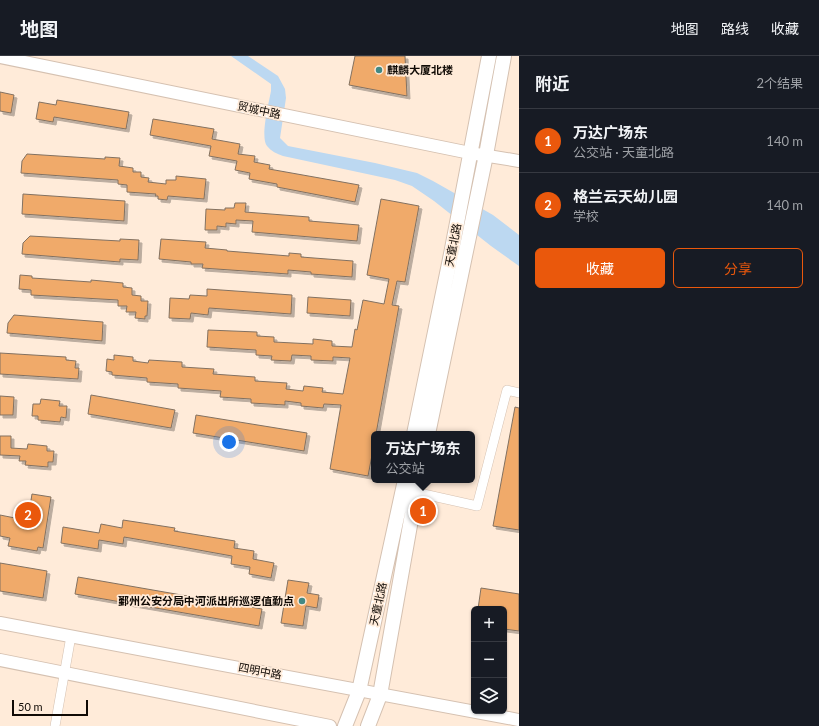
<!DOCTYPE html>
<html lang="zh">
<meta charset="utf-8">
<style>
:root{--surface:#171b24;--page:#242831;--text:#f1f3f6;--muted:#9ea1a6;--line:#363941;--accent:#ea580c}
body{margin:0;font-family:Lato,"Noto Sans SC",sans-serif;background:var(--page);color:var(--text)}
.controls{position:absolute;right:12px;bottom:12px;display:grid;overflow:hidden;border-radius:6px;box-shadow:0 1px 3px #0004}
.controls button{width:36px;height:36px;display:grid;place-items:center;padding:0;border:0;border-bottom:1px solid var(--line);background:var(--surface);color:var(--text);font:20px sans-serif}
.scale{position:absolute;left:12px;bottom:10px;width:76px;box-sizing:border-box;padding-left:4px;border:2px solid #100a05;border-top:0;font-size:11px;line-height:14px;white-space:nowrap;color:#100a05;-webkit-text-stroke:3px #ffebd9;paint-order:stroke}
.you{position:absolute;left:229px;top:386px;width:14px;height:14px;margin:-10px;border:3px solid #fff;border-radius:50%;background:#1a73e8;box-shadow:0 0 0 6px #1a73e833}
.badge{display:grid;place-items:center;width:26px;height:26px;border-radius:50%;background:var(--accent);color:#fff;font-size:13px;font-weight:700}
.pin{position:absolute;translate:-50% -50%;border:2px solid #fff;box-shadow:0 1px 4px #0006}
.popup{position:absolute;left:371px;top:375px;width:104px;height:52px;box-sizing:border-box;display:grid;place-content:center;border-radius:6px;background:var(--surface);filter:drop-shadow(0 1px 3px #0005);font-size:13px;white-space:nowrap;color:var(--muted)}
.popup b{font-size:15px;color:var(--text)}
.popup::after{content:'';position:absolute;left:50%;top:100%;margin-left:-8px;border:8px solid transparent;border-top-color:var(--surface)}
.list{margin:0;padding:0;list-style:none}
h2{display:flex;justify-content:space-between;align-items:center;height:52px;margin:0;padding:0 16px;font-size:17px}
h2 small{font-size:13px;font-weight:400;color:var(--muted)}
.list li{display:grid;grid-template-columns:26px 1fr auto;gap:12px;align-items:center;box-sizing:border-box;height:64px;padding:0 16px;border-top:1px solid var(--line)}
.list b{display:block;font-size:15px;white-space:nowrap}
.list p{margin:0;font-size:13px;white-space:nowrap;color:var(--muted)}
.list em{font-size:13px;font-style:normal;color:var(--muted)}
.actions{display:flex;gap:8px;padding:12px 16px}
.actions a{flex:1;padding:9px 0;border:1px solid var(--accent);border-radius:6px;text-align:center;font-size:14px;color:var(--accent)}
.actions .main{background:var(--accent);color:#fff}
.icon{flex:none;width:22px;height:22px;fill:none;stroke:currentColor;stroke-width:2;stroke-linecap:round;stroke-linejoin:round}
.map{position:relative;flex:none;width:519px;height:670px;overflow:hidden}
header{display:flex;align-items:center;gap:24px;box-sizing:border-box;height:56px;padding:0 20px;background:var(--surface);border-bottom:1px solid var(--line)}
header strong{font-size:19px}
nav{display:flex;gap:22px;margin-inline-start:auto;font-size:14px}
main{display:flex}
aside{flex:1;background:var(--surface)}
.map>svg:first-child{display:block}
.water{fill:#bcd8f1}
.building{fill:#f0aa6a;stroke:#827161;filter:url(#shadow)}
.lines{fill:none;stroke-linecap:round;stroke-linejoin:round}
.street-casing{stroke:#d5c1b1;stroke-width:10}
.secondary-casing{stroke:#d5c1b1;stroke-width:14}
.primary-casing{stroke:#d5c1b1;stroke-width:16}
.street{stroke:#fff;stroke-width:9}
.secondary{stroke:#fff;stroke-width:12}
.primary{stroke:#fff;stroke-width:14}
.poi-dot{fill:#428984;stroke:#ffebd9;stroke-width:1.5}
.labels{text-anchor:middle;stroke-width:3.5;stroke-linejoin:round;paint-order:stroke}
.poi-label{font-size:11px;font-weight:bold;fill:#100a05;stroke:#ffebd9;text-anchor:start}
.street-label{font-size:11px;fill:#100a05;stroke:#ffebd9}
</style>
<header>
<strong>地图</strong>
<nav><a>地图</a><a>路线</a><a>收藏</a></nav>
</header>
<main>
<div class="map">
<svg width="519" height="670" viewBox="0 0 519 670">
<defs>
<filter id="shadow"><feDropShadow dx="3" dy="3" stdDeviation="0" flood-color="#0004"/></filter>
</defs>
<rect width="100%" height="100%" fill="#ffebd9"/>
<path class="water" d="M231,0H248L278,20L285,33L286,42L280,82L288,90L375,107L417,117L433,125L493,159L519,179V210L491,190L434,145L412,130L395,124L283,100C277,98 271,95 267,90C260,82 269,46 271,35V28Z"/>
<path class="building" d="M355,0H405L407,40L349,29Z
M0,36L14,39L11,57L0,55Z
M57,44L129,56L126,73L54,61L53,66L36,63L39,46L56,49Z
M153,63L214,73L212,83L240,88L238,98L255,100L254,106L270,109L269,113L359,129L355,146L277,131V128L249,123L250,117L235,114L237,105L209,100L211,90L150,79Z
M27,98L105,103V101L120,102L119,110L133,112V116H141V121L149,122L148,126L166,128V124H176V120L206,123L204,143L168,140L167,144L158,143V140H155L156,138L127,136V129L118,128V124L21,117L22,105Z
M23,138L125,145L124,165L22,158Z
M381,143L419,150L405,226L397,225L392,249L399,250L376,378H374V389L368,420L330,413L341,349L324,348L323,352L301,350V347L285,345V349L251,347V343L220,341L221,335L178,332V328L147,326V322L112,319V316L106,315L107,303L114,304V299L133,301V305L148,307L149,304L182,306V311L214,313L213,318L255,321V325L287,327L286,333L303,335L304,330L323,332L322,336L343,338L350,302L333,301V305L311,304V300L292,299L291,305L271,304L272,300L256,299V294L207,291L208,274L257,276V280L274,281V286L313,288V283L332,285V290L352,291L355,273L357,274L363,244L384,248L389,223L367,219Z
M235,147H246L245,156L309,161V165L359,169L357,185L252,176L253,165L236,164V168L226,167V171L217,170V174H205L206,153L225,154V152H234Z
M30,180L120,185V183L139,184L138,204L120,203V206L22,198L23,187Z
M161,183L206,186L205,192L227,194V195L289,200V197L301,198V201L353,205L352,221L311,218V216L288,214V218L202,212L203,208H191V206L159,203Z
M20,219L32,220V222L91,226V224L123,227V231L132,232V239L141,240V245H148L147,260H145V263L135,262L136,256H126L127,250H118V244L31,239V234L19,233Z
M207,233L292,239L291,258L209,252L208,259L191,257L190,263L169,262L170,242L189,243L190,239L207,240Z
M308,241L351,244L350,260L307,257Z
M14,259L103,266L102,285L7,277L8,267Z
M0,297L66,301V304L76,305L75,312H79L78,323L0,318Z
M91,339L175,354L171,372L88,358Z
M0,340L14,341L13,359H0Z
M41,343L60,345L59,350H67L66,362L61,361L60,366L38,364V360H32L33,348H40Z
M515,351L519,352V474L493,470Z
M196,359L307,377L304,395L193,377Z
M0,380H11V392L27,393L28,388L47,390V395H54L53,406H48V411L25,409L26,405H19L20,400L0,399Z
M32,438L51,441L43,492L38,491L37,495L8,490L10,482L0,480V459L20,463L29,457Z
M123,464L175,472L174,475L235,485L234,492L254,495L253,503L274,507L271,522L249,518L250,511L231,508L232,500L182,491L124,481L123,488L99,484L98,493L61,487L63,471L99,477L101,468L122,472Z
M0,507L47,515L43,542L0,535Z
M78,521L262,553L259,570L75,538Z
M288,524L309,527L307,537L319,539L317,552L306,550L303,570L281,567Z
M481,532L519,538V575L504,573V553H478Z"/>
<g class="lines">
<g class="street-casing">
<path id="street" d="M410,435L477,450L507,334L519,337
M55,670L71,580"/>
</g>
<g class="secondary-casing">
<path id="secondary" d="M0,1L470,97L519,105
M0,567C173,599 346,633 519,664
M0,604L330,670"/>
</g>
<g class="primary-casing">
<path id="primary" d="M414,378L451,198L489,0
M428,378L486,99L504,0
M345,670L359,635L405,424
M368,670L380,639L418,424"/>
</g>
<use href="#street" class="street"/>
<use href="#secondary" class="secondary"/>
<use href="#primary" class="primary"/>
</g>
<g class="poi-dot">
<circle cx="379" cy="14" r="4"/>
<circle cx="302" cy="545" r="4"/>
</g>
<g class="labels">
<g class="poi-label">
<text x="387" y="18">麒麟大厦北楼</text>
<text x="294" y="549" text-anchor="end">鄞州公安分局中河派出所巡逻值勤点</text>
</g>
<g class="street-label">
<text transform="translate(259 54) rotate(12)" y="4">贸城中路</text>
<text transform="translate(453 189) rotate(-79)" y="4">天童北路</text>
<text transform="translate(378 548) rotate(-78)" y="4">天童北路</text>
<text transform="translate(260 615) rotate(11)" y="4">四明中路</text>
</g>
</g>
</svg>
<div class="controls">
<button>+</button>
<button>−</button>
<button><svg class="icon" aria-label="layers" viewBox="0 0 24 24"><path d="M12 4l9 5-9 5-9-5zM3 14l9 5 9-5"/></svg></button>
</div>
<div class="scale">50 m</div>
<div class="you"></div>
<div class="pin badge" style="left:423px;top:455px">1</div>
<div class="popup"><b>万达广场东</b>公交站</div>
<div class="pin badge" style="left:28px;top:459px">2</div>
</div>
<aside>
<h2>附近<small>2个结果</small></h2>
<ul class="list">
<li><span class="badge">1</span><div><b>万达广场东</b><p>公交站 · 天童北路</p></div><em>140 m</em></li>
<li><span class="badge">2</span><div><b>格兰云天幼儿园</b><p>学校</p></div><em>140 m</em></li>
</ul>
<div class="actions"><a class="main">收藏</a><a>分享</a></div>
</aside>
</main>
